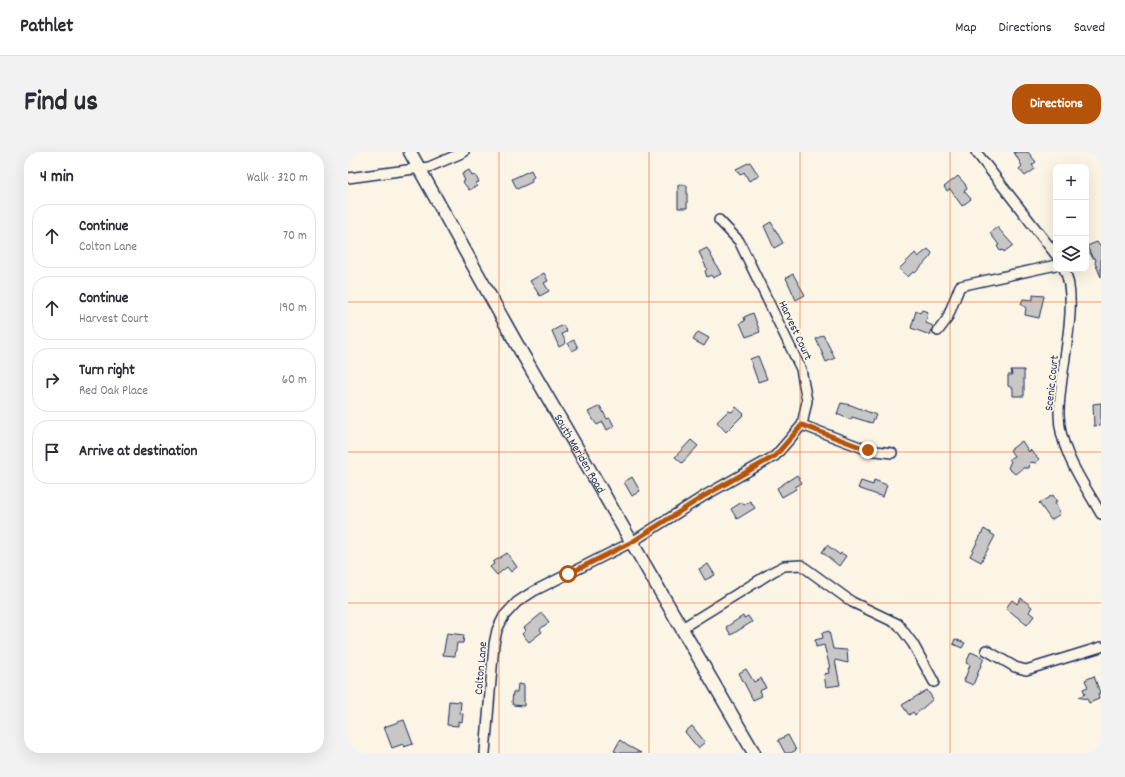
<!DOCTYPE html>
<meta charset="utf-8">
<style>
:root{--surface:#fff;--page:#f2f2f3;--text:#2b2b33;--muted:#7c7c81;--line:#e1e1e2;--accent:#b45309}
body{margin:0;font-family:Dekko,sans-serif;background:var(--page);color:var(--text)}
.controls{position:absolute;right:12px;top:12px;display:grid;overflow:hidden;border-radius:8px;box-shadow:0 4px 16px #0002}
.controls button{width:36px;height:36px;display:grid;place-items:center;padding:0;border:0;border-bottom:1px solid var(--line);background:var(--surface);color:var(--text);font:20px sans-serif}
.stop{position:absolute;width:12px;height:12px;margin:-9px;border:3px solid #b45309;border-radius:50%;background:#fff}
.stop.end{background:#b45309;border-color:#fff;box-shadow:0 1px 4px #0008}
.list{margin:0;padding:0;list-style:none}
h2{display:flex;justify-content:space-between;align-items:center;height:52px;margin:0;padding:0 16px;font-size:17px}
h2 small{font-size:13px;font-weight:400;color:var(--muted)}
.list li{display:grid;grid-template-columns:26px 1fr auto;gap:12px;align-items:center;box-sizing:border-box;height:64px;margin:0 8px 8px;padding:0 8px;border:1px solid var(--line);border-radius:16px}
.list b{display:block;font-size:15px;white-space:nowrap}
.list p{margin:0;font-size:13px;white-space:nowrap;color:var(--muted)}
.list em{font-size:13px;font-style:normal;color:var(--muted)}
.icon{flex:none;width:22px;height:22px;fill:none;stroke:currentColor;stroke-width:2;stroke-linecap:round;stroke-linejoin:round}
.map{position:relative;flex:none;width:753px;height:601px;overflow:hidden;border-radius:16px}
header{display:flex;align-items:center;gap:24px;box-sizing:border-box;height:56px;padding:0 20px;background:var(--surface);border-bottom:1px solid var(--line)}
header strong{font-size:19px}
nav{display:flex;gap:22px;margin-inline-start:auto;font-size:14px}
.intro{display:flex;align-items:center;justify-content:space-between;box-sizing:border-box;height:96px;padding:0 24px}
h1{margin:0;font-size:28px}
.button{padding:10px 18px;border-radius:16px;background:var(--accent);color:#fff;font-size:14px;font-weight:700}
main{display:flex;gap:24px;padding:0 24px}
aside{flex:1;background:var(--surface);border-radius:16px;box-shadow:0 4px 16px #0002}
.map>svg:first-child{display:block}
.building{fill:#c8c7c6;stroke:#1b2f5e}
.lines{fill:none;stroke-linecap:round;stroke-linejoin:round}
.minor-casing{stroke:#1b2f5e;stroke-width:12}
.major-casing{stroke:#1b2f5e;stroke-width:15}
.minor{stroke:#fcf5e5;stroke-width:9}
.major{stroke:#fcf5e5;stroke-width:12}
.route{stroke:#b45309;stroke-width:5}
.grid{fill:none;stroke:#e8590c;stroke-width:1;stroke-opacity:0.55}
.labels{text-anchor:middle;stroke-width:3.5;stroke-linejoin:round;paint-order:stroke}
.street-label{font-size:12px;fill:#1b2f5e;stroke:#fcf5e5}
</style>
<header>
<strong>Pathlet</strong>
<nav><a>Map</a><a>Directions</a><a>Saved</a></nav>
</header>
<div class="intro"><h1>Find us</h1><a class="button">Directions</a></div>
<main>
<aside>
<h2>4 min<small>Walk · 320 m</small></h2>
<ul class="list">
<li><svg class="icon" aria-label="ahead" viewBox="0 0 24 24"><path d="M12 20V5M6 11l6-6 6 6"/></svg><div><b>Continue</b><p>Colton Lane</p></div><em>70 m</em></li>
<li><svg class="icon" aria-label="ahead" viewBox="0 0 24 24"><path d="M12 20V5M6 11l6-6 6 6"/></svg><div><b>Continue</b><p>Harvest Court</p></div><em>190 m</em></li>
<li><svg class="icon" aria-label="right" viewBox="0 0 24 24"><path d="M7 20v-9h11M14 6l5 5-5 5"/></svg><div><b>Turn right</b><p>Red Oak Place</p></div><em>60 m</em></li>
<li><svg class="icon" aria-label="arrive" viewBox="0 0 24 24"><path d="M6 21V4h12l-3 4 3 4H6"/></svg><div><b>Arrive at destination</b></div></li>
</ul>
</aside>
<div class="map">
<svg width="753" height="601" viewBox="0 0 753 601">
<rect width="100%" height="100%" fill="#fcf5e5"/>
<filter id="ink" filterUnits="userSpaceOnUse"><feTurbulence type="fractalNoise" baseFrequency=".025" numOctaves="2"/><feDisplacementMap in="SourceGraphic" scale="8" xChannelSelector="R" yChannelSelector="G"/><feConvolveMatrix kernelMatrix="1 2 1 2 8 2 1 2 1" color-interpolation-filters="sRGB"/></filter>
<g filter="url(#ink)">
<path class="building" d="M666,0H680L688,10L684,13L687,17L677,24L671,17L674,14Z
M402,10L411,24L401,29L396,20L392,23L388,17Z
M121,18L124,24L127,23L131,30L128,31L129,34L121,38L115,30L117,29L114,22Z
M183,18L186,25L183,27L184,30L169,37L164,27Z
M610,24L617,32L619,37L616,39L623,47L614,54L602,37L599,39L596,35Z
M330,33H339V56H330Z
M423,70L435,91L426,96L416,74Z
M649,75L665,93L656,100L655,98L652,99L649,94L651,93L642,81Z
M749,90L751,93L753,92V125L747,111L748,107L744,105L739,94Z
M359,96L373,122L365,126L363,123L359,125L357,119L359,117L351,100Z
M580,97L584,101L582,105L567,121L565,120L560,125L551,117L567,101L570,105Z
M196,121L200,129L196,131L201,139L192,144L182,129Z
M445,122L457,143L448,148L438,126Z
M685,143L696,144L691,166L677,163L678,156L673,152L675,147L685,148Z
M574,158L580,160L578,171L585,174L582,183L563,176L568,159L572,161Z
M405,161L412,180L398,185L392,171L397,169L396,165Z
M215,173L219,179L214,182L218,191L211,195L204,179Z
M350,180L361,186L356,194L345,188Z
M475,183L487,206L478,210L468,187Z
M226,188L230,196L224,199L220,191Z
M410,204L419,227L410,230L402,207Z
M663,218H676V244H665V236L660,234V223H664Z
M493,251L503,253L528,263L524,271L504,265L503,268L489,262Z
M753,251V273L746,274L745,252Z
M252,254L259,267L262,266L266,274L259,278L255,270L249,273L240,260Z
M388,255L396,262L378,280L369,270L380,259L384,260Z
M343,288L350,294L334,311L327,305Z
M674,289L681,300L682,298L691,307L688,311L682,310L681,316H675L667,322L660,316L663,309L661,307L666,304L662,298Z
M449,323L454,331L447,335L448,337L434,345L429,336Z
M284,325L292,339L284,344L276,330Z
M526,328L539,333L535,345L510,336L513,329L525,333Z
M705,343L709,350L707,351L712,362L703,368L691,351Z
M402,349L407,356L389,367L383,357L394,350L396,353Z
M636,377L647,384L633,410L622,404Z
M479,393L492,403L493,401L498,404L491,414L474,400Z
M159,401L169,415L163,420L159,415L149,423L142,415L146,412L145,410Z
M360,412L367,423L357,428L351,417Z
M673,446L684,455L681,460L686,464L679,473L658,456L664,448L669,452Z
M194,461L201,470L192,477L194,480L181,490L174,482L178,478L176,476Z
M395,464L396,466L400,464L404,470L383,483L378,475Z
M481,479L485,497L499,498L500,511L487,508L492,533L478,535L476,522L481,521L480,516H482L476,493L468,495L467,488L475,486L474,481Z
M99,481L116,483L115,491H109L107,504L95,503Z
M607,487L617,491L614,496L605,492Z
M623,500L636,506L625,533L616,529L622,513L618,511Z
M398,517L406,530L413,526L418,536L411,539L414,544L405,548L391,521Z
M746,524L752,541L750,542L751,547L741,551L739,547L730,545L737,542L735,537L740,535L737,528Z
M170,532L176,533V554L165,553L164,550L165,540H169Z
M579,538L585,547L567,563L565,560L561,563L554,553Z
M101,549L113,550L112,561L115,562L114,570L110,569V574L99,573Z
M56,568L65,592L56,595L55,592L44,596L36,575Z
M344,574L357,590L350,596L337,580Z
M440,583L448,598L443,601H437L430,588Z
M272,588L280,594L293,601H271L266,599Z"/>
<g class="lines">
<g class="minor-casing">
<path id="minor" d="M628,0L708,103
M0,26L81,15L116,0
M716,117C733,150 710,225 711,262C711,298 736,332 753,362
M590,179L599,167L612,134L708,113
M454,273L520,298L544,301
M334,476L426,419L436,414L453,413L504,450L550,472L565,492L586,530
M638,498L667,515L678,518L753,495
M137,601L146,492L149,478L156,464L169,450L186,439L284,390L356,344L427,304L454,273L459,249L453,217L391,89L371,68"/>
</g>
<g class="major-casing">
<g id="major">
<path id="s1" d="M62,0L171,196L406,601"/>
</g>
</g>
<use href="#minor" class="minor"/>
<use href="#major" class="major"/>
</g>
</g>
<g class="lines" filter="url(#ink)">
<path class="route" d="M220,422L284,390L356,344L427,304L454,273L520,298"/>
</g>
<path class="grid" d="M151,0V601M301,0V601M452,0V601M602,0V601M0,150H753M0,300H753M0,451H753"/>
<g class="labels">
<g class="street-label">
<text transform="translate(448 178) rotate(65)" y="4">Harvest Court</text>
<text transform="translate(703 231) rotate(-84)" y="4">Scenic Court</text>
<text dy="4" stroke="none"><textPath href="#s1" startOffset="346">South Meriden Road</textPath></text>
<text transform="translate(132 516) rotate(-85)" y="4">Colton Lane</text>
</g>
</g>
</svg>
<div class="controls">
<button>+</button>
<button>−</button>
<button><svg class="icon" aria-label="layers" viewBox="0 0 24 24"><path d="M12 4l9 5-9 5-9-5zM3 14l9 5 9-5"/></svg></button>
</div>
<div class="stop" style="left:220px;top:422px"></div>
<div class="stop end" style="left:520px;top:298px"></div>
</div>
</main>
